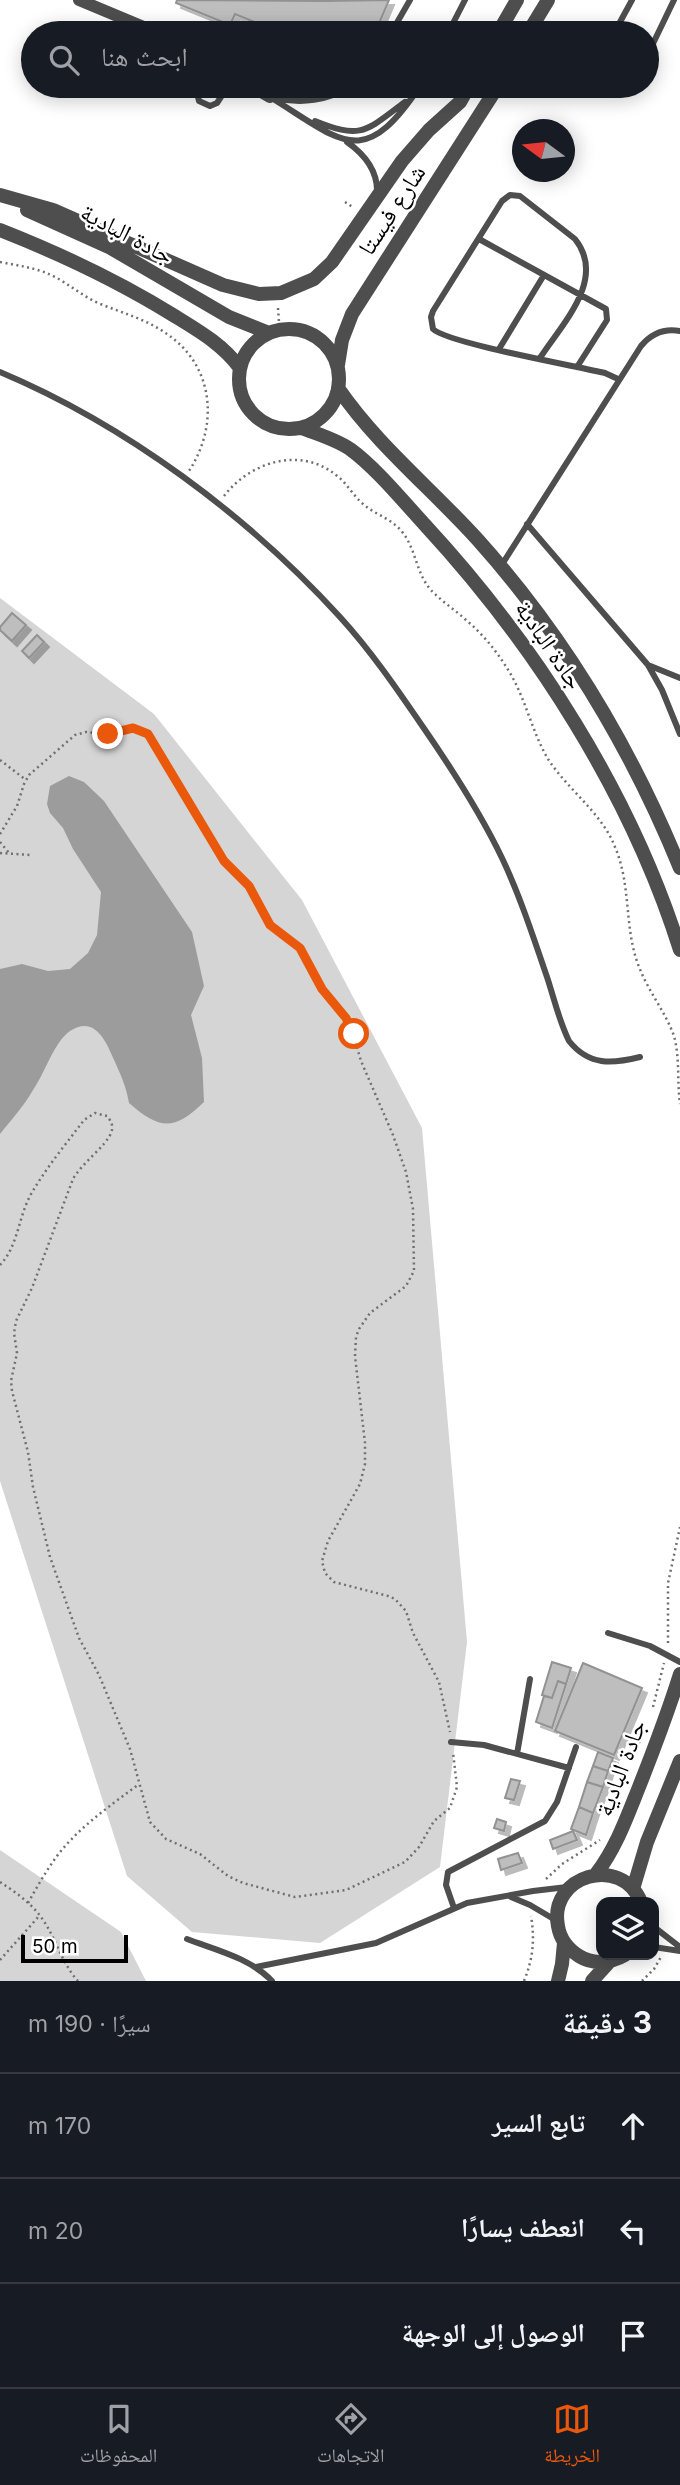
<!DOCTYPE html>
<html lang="ar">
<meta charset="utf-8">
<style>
:root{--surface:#171b24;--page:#242831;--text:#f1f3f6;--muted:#9ea1a6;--line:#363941;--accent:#ea580c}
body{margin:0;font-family:Inter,"Noto Naskh Arabic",sans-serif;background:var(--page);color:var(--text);direction:rtl}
.controls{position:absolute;right:21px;bottom:21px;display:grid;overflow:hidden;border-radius:14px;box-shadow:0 4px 18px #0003}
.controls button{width:63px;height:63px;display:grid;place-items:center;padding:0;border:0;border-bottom:2px solid var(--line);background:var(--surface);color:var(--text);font:35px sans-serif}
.compass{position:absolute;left:512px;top:119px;width:63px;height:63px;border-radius:50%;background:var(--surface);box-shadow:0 4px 18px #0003;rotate:285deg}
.scale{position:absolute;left:21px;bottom:18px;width:107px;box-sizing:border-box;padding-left:7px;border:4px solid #000;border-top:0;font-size:19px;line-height:24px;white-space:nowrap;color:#000;-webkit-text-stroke:5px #fff;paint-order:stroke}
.stop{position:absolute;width:21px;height:21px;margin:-16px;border:5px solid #ea580c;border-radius:50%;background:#fff}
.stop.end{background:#ea580c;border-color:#fff;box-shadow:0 2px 7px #0008}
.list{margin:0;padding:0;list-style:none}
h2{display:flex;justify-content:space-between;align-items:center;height:91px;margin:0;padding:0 28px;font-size:30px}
h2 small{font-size:23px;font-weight:400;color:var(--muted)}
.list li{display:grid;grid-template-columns:46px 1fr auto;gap:21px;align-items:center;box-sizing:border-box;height:105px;padding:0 28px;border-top:2px solid var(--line)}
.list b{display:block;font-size:26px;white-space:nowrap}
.list em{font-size:23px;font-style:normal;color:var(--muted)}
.icon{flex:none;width:38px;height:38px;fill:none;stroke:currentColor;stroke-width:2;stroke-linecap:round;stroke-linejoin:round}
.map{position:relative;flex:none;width:680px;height:1981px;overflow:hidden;direction:ltr}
.search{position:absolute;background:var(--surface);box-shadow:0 4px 18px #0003;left:21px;right:21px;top:21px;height:77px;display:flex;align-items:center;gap:18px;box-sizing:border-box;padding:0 24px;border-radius:38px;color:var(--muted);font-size:26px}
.sheet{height:406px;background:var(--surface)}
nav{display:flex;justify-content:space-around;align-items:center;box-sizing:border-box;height:98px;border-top:2px solid var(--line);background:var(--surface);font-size:19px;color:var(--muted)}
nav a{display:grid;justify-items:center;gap:4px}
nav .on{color:var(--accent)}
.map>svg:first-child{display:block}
.green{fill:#d5d5d5}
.water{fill:#9c9c9c}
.building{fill:#bebebe;stroke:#929292;stroke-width:2;filter:url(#shadow)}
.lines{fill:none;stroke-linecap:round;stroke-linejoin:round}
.path{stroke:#707070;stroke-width:2.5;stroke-dasharray:2 3.5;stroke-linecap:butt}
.service{stroke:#4e4e4e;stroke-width:6}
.minor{stroke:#4e4e4e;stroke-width:12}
.tertiary{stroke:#4e4e4e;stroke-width:14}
.route{stroke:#ea580c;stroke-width:9}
.labels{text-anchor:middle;stroke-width:5;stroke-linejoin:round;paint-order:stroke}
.street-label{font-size:24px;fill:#000;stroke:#fff}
</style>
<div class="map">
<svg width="680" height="1981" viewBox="0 0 680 1981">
<defs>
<filter id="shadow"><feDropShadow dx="5" dy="5" stdDeviation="0" flood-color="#0004"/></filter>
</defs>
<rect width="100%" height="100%" fill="#fff"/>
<path class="green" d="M0,598L154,714L302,900L422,1128L467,1642L440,1867L320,1943L192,1932L127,1876L0,1481Z
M0,1850L121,1932L146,1981H0Z"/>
<path class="water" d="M69,776L84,782L104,801L192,932L204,986L191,1015L202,1058L204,1102C174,1131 160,1130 129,1103C126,1086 122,1078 115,1062C107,1044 96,1014 70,1031C54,1042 45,1073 33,1090C24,1106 11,1120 0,1134V969L22,964L48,971L70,969L88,953L97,935L101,892L73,849L63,828L50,813L47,804L50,786Z"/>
<path class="building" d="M177,0L326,1L389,0L375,33H253L257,23L235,14L230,25L176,3Z
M12,613L26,625L12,641L0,630V627Z
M37,635L44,642L29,658L22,651Z
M552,1662L571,1668L566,1684L558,1681L552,1698L542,1695Z
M583,1663L642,1688L614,1755L555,1731Z
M558,1681L566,1684L552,1728L536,1722L544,1696L552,1698Z
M598,1752L613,1758L608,1771L593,1766Z
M593,1766L608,1771L603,1787L587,1782Z
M511,1779L520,1781L514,1800L505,1798Z
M587,1782L603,1787L593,1813L579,1807Z
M579,1807L593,1813L586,1835L571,1829Z
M497,1819L506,1822L504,1831L494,1828Z
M573,1831L577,1840L553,1849L550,1840Z
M518,1853L522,1863L501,1870L498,1859Z"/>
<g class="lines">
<path class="path" d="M345,202L354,208
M0,262C20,266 39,268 57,278C71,286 83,296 98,303C122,313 146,319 167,334C214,366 219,425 189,471
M278,308L279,322
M224,496C250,462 300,446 336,475C346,482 352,494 361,502C374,515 392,518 403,533C416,550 416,572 430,589C441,601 454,609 466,620C484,635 498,653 510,673C526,700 532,732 548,759C568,790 602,813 615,847C630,882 625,919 635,955C644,987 664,1008 674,1036C680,1058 677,1082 680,1104
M0,760L26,780
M0,834L17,806L24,784L29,775L75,735L86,732L105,734L133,728L143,731L151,738L224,861L249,886L270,925L300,948L322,989L351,1027L361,1061L393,1135L406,1172L413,1209L414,1271L406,1286L370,1313L359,1329L356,1337L355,1356L365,1443V1464L360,1484L328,1541L322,1561L325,1573L334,1582L388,1596L395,1599L406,1611L413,1633L439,1682L450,1732
M0,842L10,854
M0,853L30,855
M0,1265C18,1246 18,1219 30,1196C45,1169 66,1144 84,1120L95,1113L107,1116C111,1121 114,1126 111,1133C106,1146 82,1163 73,1179L32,1288L16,1321L14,1333L17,1353L11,1381L12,1391L28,1452L33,1487L50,1557L79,1638L99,1675L130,1749L150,1822L166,1839L200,1854L228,1876L243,1883L295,1897L346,1890L405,1862L419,1847L434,1821L450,1808L457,1787L453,1752
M668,1643V1583L680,1527
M653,1707L664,1663
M639,1743L644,1730
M546,1879L562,1864L600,1840
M0,1882C17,1893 34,1905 45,1923C57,1942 63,1965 78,1981
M28,1903C37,1887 46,1871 57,1856C79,1827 110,1806 139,1784
M0,1960L40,1915
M524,1981C533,1959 535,1940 531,1916
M642,1981L654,1969L661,1957"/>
<path class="service" d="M391,33L410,0
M448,33L465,0
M614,33L632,0
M647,56L674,0
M200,86L197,93L199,101L210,106L217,103L228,86
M270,97C342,141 363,172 420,86
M275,98C301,104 328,101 350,86
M315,121C362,140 366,131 405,102
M347,142C364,154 378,171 377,193
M479,239L606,309L607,320L577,367
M499,349L544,275
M540,358C562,324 607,279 575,239L520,196L510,195L502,201L433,311L431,317L433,329C447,343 576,366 605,373L618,379
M0,372C126,425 248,516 340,617C371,651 397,689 423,727C452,769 480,812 502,858C520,896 533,936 547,977C554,998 559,1021 569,1041C589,1066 612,1064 640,1057
M527,524L648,665L662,690L680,734
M501,566L641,346C651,334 664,328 680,331
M648,665L680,678
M608,1633L650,1646L680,1662
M451,1742L484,1745L569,1768
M517,1754L530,1679
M511,1897L530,1905L557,1921
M454,1908L446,1885L448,1872L545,1821L557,1802L576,1747
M654,1927L680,1947
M187,1939C216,1950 250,1958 272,1981
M654,1947L680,1951
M256,1967L376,1943L467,1903L533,1891L567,1887"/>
<path class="minor" d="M79,0L158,33
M251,86L270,97"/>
<path class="tertiary" d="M498,33L517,0
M528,33L548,0
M0,195L53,210L223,285L259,294L281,293L314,279L332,262L402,161L429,130L460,102L469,86
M27,210L109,247L229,317L269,333
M0,230C61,254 118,281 173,315C199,331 222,344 240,368
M239 379a50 50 0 1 1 100 0a50 50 0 1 1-100 0Z
M338,365L342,340L352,314L498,86
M338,388C377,445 432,489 478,540C564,636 631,748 680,868
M301,428C318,434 335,439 350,449C375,467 403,501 425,525C535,644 631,794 680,950
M596,1874C616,1848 627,1817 639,1787C654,1749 668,1712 680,1674
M633,1889L647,1842L680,1761
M625,1955C611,1963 593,1965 579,1956C568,1949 560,1939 558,1926C548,1875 622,1854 641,1902
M558,1981L562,1964L564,1943
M592,1981L610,1961"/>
</g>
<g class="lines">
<path class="route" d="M108,734L133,728L148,734L224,861L249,886L270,925L300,948L322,989L346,1018L354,1034"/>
</g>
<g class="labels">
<g class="street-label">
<text transform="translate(392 210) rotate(-57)" y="8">شارع فيستا</text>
<text transform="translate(127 234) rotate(28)" y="8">جادة البادية</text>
<text transform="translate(549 645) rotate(56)" y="8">جادة البادية</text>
<text transform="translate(621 1768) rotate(-69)" y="8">جادة البادية</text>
</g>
</g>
</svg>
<div class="controls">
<button><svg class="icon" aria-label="layers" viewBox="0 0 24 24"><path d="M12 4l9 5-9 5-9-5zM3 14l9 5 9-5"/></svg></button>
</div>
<svg class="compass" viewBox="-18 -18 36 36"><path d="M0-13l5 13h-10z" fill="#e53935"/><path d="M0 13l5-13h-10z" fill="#9ea1a6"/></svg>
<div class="scale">50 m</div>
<div class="stop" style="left:354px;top:1034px"></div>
<div class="stop end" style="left:108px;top:734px"></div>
<div class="search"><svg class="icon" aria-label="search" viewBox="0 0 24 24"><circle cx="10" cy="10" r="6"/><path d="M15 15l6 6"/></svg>ابحث هنا</div>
</div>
<section class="sheet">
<h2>3 دقيقة<small>سيرًا · 190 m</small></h2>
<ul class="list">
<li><svg class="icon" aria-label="ahead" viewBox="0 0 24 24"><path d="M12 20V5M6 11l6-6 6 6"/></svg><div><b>تابع السير</b></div><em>170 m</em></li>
<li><svg class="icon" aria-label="left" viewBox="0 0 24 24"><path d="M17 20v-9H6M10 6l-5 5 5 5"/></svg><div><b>انعطف يسارًا</b></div><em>20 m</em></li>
<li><svg class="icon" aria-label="arrive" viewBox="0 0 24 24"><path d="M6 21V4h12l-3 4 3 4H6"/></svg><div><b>الوصول إلى الوجهة</b></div></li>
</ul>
</section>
<nav>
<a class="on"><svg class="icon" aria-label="map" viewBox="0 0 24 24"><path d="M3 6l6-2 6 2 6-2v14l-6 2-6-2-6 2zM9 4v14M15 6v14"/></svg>الخريطة</a>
<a><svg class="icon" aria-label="directions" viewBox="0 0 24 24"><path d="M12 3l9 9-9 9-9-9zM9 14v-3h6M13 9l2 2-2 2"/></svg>الاتجاهات</a>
<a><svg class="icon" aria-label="saved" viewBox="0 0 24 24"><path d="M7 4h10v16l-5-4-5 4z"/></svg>المحفوظات</a>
</nav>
